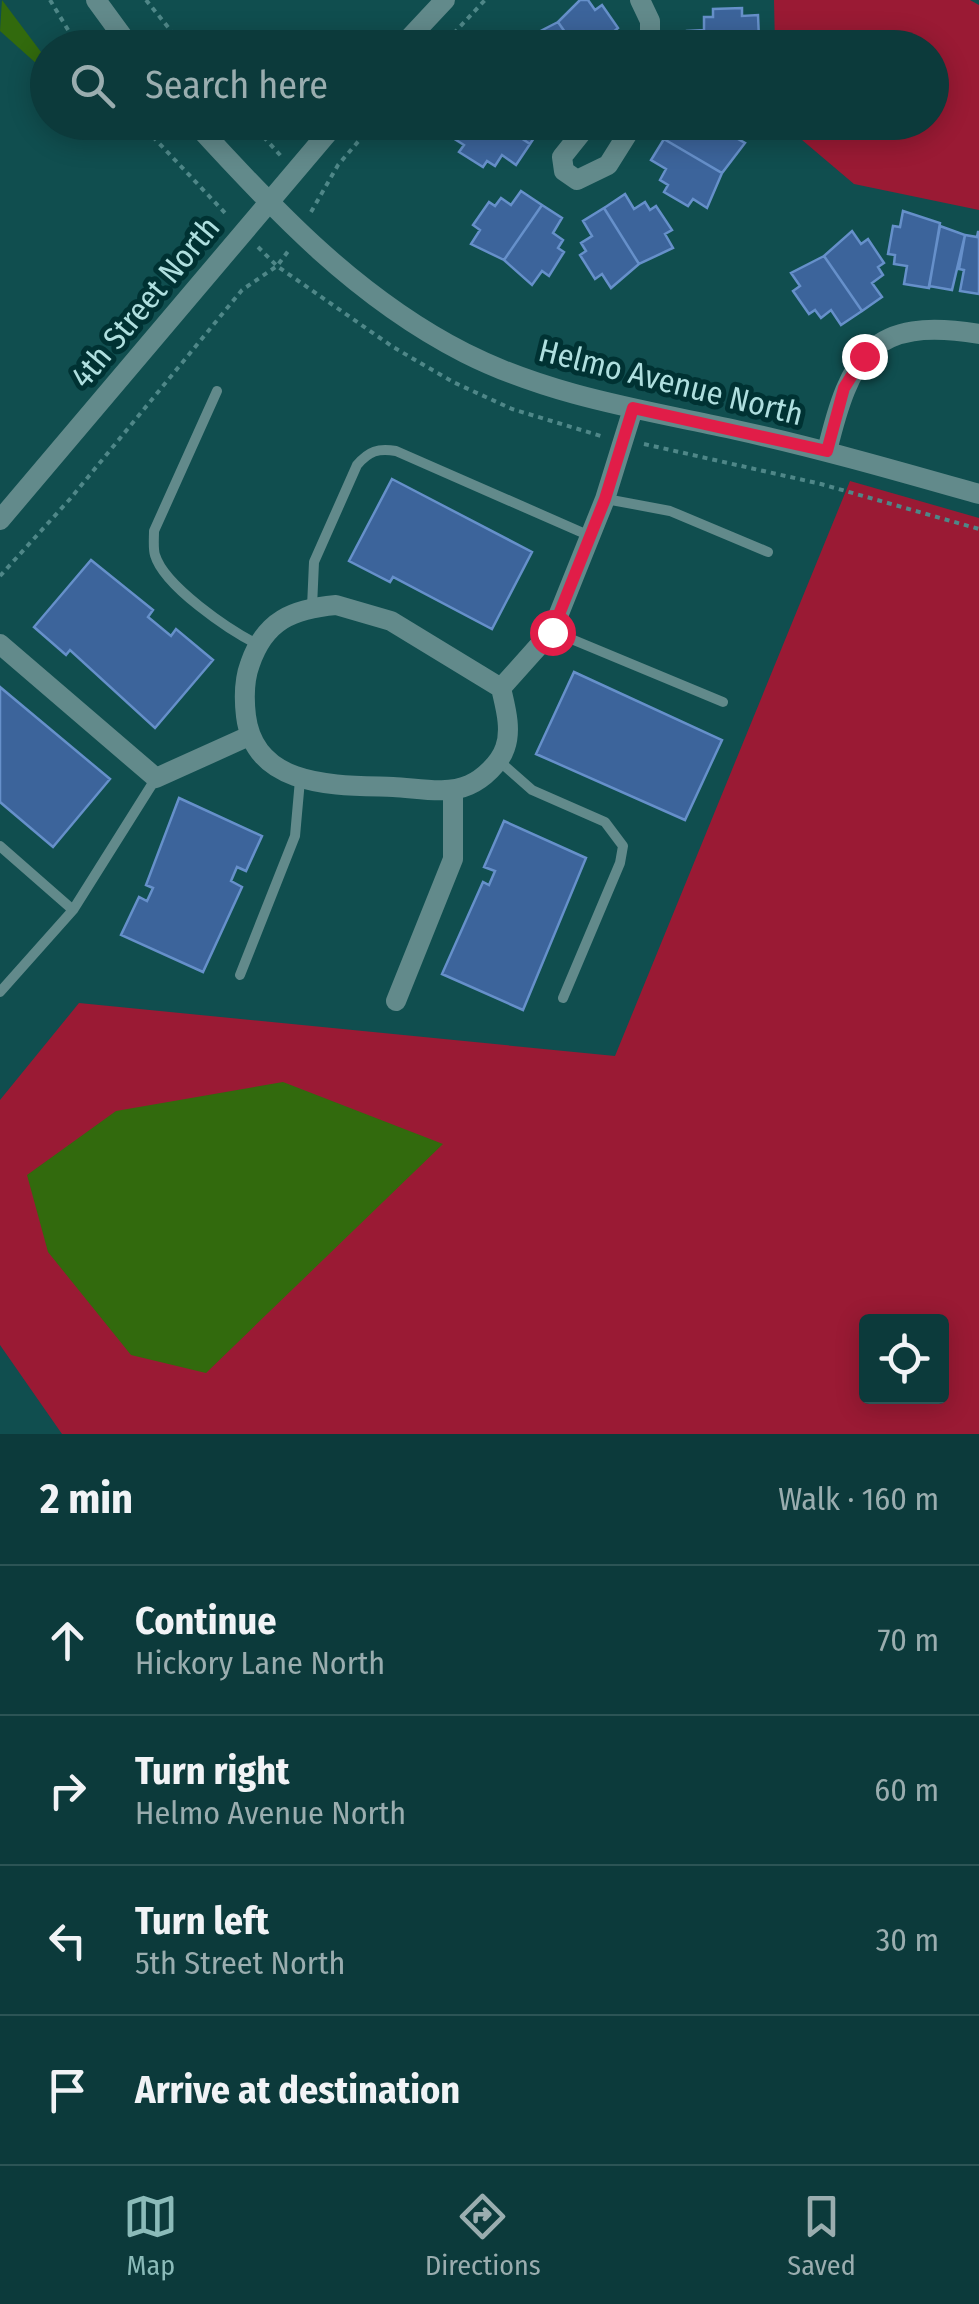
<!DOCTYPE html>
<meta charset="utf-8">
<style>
:root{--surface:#0c3a3b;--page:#1a4546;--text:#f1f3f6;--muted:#9aadaf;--line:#2c5455;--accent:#8bbbb9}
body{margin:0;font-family:"Fira Sans Condensed",sans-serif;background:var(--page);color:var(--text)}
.controls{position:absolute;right:30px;bottom:30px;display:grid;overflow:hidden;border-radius:10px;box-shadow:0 5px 25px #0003}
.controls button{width:90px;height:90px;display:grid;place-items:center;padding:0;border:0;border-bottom:2px solid var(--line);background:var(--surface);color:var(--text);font:50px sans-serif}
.stop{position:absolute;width:30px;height:30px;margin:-22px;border:8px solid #e11d48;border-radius:50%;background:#fff}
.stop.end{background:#e11d48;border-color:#fff;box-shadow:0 2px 10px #0008}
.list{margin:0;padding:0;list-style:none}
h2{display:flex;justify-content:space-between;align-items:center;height:130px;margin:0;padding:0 40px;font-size:42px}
h2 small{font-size:32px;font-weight:400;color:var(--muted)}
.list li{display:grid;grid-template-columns:65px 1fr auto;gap:30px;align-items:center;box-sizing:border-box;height:150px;padding:0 40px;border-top:2px solid var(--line)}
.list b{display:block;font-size:38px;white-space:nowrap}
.list p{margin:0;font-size:32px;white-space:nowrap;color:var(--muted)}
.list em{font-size:32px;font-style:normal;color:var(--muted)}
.icon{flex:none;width:55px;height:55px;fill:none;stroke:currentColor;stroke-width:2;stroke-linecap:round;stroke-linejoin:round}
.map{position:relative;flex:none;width:979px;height:1434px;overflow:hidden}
.search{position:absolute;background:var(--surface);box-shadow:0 5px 25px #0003;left:30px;right:30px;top:30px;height:110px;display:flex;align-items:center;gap:25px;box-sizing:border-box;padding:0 35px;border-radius:55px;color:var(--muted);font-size:38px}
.sheet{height:730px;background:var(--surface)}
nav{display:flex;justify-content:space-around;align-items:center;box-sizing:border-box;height:140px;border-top:2px solid var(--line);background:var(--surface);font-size:28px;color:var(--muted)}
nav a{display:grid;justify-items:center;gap:5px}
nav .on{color:var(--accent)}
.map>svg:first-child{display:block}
.green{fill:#9a1a34;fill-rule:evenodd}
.water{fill:#326a0d}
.building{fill:#3c649b;stroke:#6690ca;stroke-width:2.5}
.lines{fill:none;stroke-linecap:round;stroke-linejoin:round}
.path{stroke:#4f8788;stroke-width:4;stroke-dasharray:5 5;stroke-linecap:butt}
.service{stroke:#628a8b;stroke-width:10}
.minor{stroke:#628a8b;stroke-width:20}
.tertiary{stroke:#628a8b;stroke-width:20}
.route{stroke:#e11d48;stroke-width:12}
.labels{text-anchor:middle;stroke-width:10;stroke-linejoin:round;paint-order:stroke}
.street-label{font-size:32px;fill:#afdfdf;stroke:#003233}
</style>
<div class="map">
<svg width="979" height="1434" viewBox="0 0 979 1434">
<rect width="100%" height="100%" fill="#104e4f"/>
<path class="green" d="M774,0H970L979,5V210L854,184L782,123L932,122V48L775,47Z
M850,481L979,518V1434H62L0,1345V1100L79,1003L615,1056ZM866,1322H942V1396H866Z"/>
<path class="water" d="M2,0L47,60V73L0,31Z
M283,1082L443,1144L206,1373L131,1355L48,1252L27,1175L116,1111Z"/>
<path class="building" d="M580,0H588L595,10L602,5L618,28L612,33L617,40L607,48H576L558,22Z
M742,8V16L758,15L759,39H754L755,48H688L687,31L704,30V17H713V9Z
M558,22L576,48H530L525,39Z
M459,122H497L530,144L516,165L502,155L495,166L487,161L483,167L459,152L464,145L450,136Z
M497,122H543L544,123L530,144Z
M674,122L692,127L694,122H726L735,128L731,135L745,143L722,173L664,139Z
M664,139L722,173L707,208L693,199L688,206L664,192L668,185L660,180L666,169L651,160Z
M521,191L542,205L504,260L471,244L480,230L473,225L489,202L495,206L501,198L511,205Z
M625,194L634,209L645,202L650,210L656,206L672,230L665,234L673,248L639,264L604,208Z
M542,205L562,218L553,233L563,240L558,248L564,252L549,276L542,271L532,285L504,260Z
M604,208L639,264L611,288L602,274L595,279L580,255L586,251L581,243L592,236L583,221Z
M903,211L940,223L929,288L904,284L907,266L894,264L895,255L888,254L893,226L900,227Z
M940,226L965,235L952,290L929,286Z
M852,231L861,244L868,239L884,263L878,267L883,275L872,283L882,297L862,311L824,256Z
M978,232H979V294L960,291L964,270L959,269L965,235L977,237Z
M824,256L862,311L841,325L831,310L821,318L815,310L809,314L793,291L800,286L791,273Z
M392,479L532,552L492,629L393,577L390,582L349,561Z
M91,560L153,610L148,617L171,636L176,629L213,660L155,728L70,650L66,655L34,627Z
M574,672L722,740L685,820L536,754Z
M0,687L110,779L53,847L0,802Z
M179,798L262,836L246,871L237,867L231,881L242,887L203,972L121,935L139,897L147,901L153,888L146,885Z
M504,821L586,858L523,1010L442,974L483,882L489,885L495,871L484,867Z"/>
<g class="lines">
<path class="path" d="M50,0L79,48
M146,0L185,48
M440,48L485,0
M139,122L227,215
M250,122L281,156
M311,212L338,165L375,122
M258,247L277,266L393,347L453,382L512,409L601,436
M644,444L821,484L979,529
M0,576L70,499L242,290L277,266L289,250"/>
<path class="service" d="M217,391L154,531C154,539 153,549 155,555C164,586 229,630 257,644
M606,499L670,511L768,552
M312,607L314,562L357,465C369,451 378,448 396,451L590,536
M552,631L723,702
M498,760L532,790L605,822L623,846L620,863L563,998
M0,846L73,910
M240,975L295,836L300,780
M0,992L73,910L156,778"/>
<path class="minor" d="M640,0L650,21V48
M590,122L562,157L564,171L577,180L608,165L635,122
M827,451C850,356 871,316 979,334
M336,605L391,621L501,688C505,706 512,729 505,748C500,763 483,779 469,785C447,795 417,788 393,787C337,785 255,789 246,716C244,699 244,680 250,664C265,620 293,609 336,605Z
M0,644L156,778L249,736
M501,688L552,631L605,499L633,409
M396,1001L453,859V790"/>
<path class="tertiary" d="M96,0L131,48
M400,48L445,0
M194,122C275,211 357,298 465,353C550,396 644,410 736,430C818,448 898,471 979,494
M0,520L337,122"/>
</g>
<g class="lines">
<path class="route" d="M552,632L605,499L633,408L827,451L844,388L864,356"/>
</g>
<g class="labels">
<g class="street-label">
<text transform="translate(145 302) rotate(-50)" y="11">4th Street North</text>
<text transform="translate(671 382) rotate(14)" y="11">Helmo Avenue North</text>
</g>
</g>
</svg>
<div class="controls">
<button><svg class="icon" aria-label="locate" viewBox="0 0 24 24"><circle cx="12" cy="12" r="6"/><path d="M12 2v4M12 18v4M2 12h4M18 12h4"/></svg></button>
</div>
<div class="stop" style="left:552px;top:632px"></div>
<div class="stop end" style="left:864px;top:356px"></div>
<div class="search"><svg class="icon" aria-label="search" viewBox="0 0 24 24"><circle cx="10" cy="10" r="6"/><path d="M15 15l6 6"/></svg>Search here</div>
</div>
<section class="sheet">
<h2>2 min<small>Walk · 160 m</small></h2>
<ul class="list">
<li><svg class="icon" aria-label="ahead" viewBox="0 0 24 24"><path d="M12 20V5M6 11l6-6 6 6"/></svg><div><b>Continue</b><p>Hickory Lane North</p></div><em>70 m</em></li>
<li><svg class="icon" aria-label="right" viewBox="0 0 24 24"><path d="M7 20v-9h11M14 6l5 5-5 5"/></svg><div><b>Turn right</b><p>Helmo Avenue North</p></div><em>60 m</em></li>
<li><svg class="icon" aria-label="left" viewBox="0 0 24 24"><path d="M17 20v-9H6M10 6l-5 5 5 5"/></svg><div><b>Turn left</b><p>5th Street North</p></div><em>30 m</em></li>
<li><svg class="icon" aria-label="arrive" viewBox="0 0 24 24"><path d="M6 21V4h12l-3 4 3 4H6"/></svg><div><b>Arrive at destination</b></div></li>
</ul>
</section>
<nav>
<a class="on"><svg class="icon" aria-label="map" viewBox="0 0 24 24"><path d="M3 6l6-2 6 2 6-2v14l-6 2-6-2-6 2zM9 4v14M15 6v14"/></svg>Map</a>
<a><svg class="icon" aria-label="directions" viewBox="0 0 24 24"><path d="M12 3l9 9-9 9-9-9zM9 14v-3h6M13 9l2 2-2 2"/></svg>Directions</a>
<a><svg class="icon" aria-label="saved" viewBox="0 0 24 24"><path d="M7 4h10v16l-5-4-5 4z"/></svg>Saved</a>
</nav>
